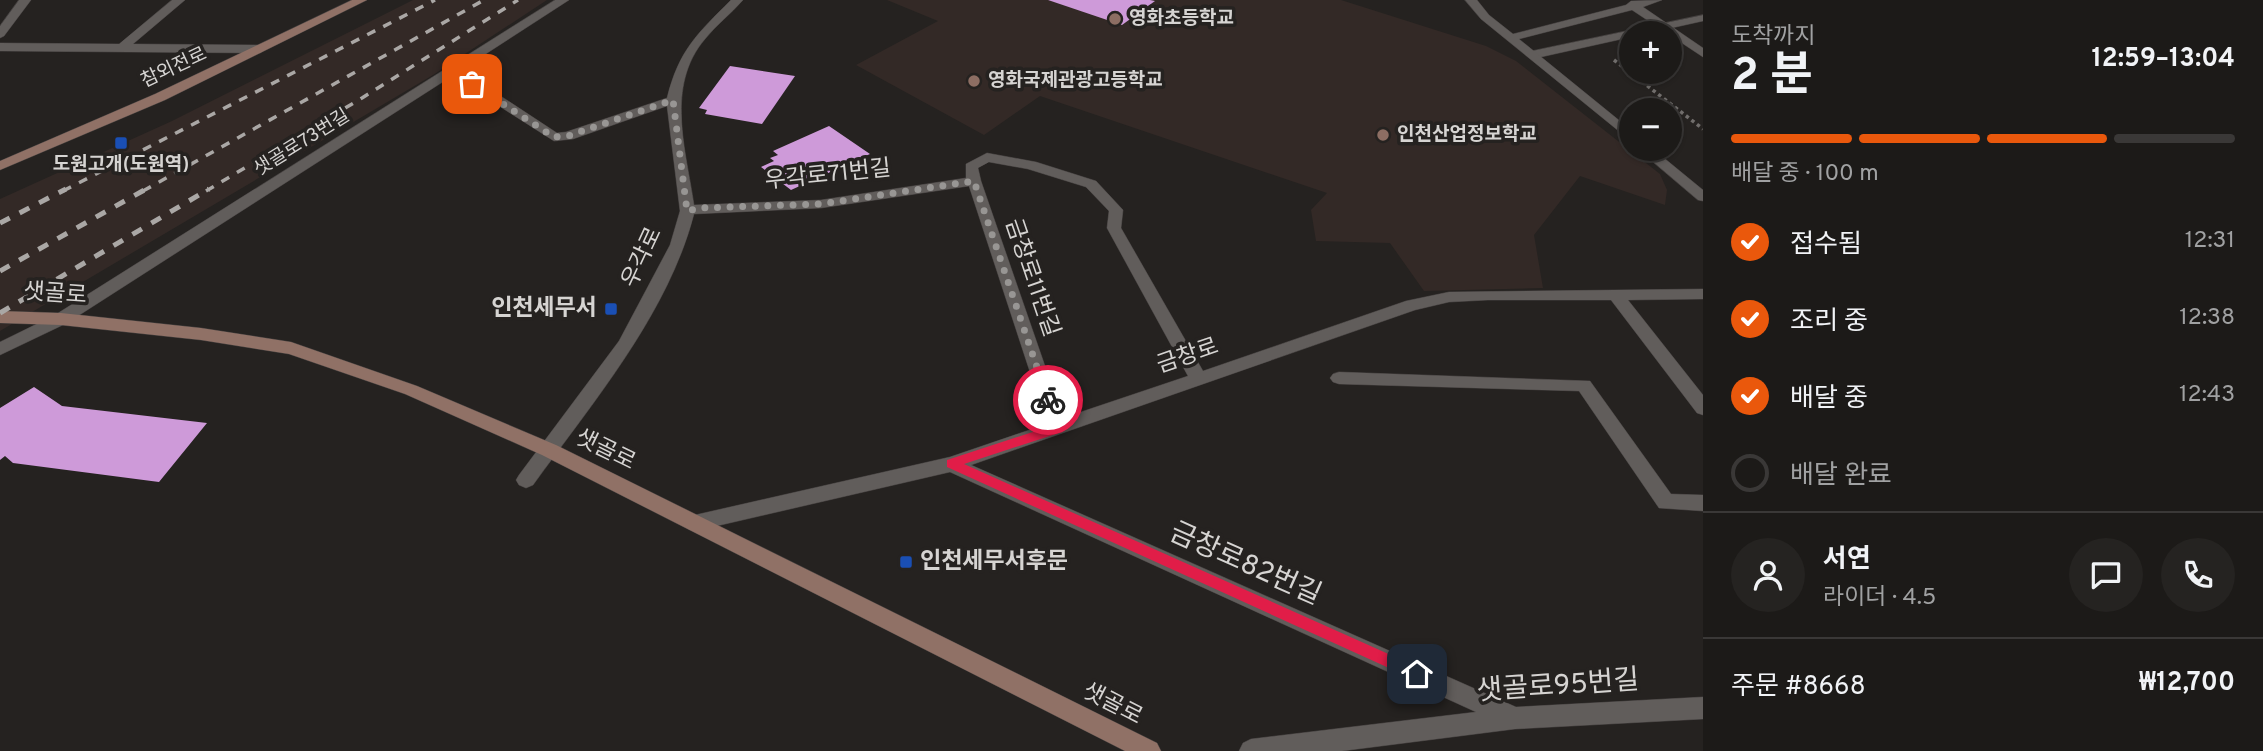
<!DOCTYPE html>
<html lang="ko">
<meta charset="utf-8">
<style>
:root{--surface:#1c1a18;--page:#252321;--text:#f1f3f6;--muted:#a0a1a2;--line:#3a3837;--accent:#ea580c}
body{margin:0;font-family:Overpass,"Noto Sans KR",sans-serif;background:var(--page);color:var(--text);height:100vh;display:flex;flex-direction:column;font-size:26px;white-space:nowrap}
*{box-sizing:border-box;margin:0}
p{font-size:23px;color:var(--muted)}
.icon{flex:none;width:38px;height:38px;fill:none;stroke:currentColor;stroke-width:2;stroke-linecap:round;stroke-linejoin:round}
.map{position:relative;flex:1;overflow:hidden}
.sheet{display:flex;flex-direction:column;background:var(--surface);width:560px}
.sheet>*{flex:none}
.tools{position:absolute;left:1619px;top:21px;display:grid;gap:14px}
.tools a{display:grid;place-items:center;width:63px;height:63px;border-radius:50%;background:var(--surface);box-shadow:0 2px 5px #0004,0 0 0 2px var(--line);font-size:35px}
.pin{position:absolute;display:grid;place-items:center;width:60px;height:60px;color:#fff;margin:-30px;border-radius:14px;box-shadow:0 4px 10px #0006}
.courier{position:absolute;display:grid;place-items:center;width:70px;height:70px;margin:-35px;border:5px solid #e11d48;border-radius:50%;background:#fff;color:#222;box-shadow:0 2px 9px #0007}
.overview em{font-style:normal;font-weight:700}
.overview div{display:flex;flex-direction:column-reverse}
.overview{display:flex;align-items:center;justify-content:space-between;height:119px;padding:0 28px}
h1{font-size:46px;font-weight:700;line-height:52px}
.bar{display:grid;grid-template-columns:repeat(4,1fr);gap:10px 7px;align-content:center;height:84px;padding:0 28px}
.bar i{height:9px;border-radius:5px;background:var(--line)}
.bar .selected{background:var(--accent)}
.bar p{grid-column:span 4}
.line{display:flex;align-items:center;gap:18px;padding:0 28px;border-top:2px solid var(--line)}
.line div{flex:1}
.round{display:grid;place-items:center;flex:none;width:74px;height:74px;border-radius:37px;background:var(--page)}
ol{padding:0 28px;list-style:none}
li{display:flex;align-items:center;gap:21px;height:77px}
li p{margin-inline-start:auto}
li .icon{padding:7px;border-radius:50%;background:var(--accent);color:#fff;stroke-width:4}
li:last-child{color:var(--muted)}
li i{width:38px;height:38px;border:4px solid var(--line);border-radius:50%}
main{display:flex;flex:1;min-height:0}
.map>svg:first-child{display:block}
</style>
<main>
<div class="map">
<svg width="1703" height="751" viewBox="0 0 1703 751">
<rect width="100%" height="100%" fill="#252220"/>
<!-- built -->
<g fill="#332926">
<polygon points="413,0 547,0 433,75 0,331 0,199 172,121"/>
<polygon points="887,0 1341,0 1486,46 1516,61 1660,174 1667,190 1665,205 1580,176 1534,235 1543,288 1424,291 1390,243 1316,241 1311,210 1327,193 1040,96 984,135 856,65 938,21"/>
</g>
<!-- building -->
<g fill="#ce9ad9">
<polygon points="1048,0 1150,0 1155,1 1122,25"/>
<polygon points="730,66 795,76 762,124 705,114 707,110 699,108"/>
<polygon points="829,126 870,154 791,190 761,167 774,161 770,158 778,155 773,151"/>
<polygon points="34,387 62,406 207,423 159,482 13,463 5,456 0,460 0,408"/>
</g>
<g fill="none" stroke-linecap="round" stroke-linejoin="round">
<defs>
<g id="lane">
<polygon points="19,0 31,0 4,36 0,38 0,26"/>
<polygon points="172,0 185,0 133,44 260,45 266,49 260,53 0,51 0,43 119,44"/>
<polygon points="1703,15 1703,21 1649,33 1631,33 1631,37 1532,59 1526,55 1532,51"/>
<polygon points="1339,372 1590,381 1671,494 1703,495 1703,511 1659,508 1579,391 1339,384 1333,382 1330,378 1333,374"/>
</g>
<g id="street">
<path d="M555,0H569L461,70L557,133L566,132L667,98C679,50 697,34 731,0H743C731,14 716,25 705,39C665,86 686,150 694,205L821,200L966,178V164L987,153L1036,162L1096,181L1123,210L1121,228L1203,371L1406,301L1449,292L1703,289V299L1628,300L1703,395V415L1697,413L1611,300H1488L1449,302L1415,310L971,465L1516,707L1703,697V719L1515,729L1342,751H1239L1243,743L1251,739L1476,712L950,472L695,531L688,529L685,523L688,517L695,515L950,457L1047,424L969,186L821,208L694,214C668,314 593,402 533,485L526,488L519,485L516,480L519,475L619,341L670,245L680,211L667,106L573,139L554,141L452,76L67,323L0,355V342L55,315ZM989,162L1028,169L1086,187L1109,211L1107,228L1188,376L1063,418L981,181L978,168Z"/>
<polygon points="1465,0 1477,0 1489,15 1513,34 1626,5 1631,1 1662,0 1643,7 1703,48 1703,57 1632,10 1519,39 1631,130 1631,141 1481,19"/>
<polygon points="1638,149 1653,149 1703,190 1703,201 1698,200"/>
</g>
<g id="secondary">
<polygon points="352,0 367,0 165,100 0,170 0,161 155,94"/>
<polygon points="0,311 61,313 201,328 291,342 417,386 556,445 1157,743 1161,751 1125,751 542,455 405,394 289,354 201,340 61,325 0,323"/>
</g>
</defs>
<!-- lane casing -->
<use href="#lane" stroke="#433f3e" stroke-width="1"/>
<!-- street casing -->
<use href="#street" stroke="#433f3e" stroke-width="1"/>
<!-- secondary casing -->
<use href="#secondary" stroke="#433f3e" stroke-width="1"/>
<!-- path -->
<polyline stroke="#716e6c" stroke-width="3.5" stroke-dasharray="3.5 3.5" stroke-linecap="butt" points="1614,60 1703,129"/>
<!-- lane -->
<use href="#lane" fill="#615d5b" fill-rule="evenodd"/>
<!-- street -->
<use href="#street" fill="#615d5b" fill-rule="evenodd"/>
<!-- secondary -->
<use href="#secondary" fill="#907166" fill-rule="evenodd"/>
<!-- rail-far1 -->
<g stroke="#aaa7a5" stroke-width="3.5" stroke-dasharray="9 9" stroke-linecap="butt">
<polyline points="63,191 435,0"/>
<polyline points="143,191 484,0"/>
<polyline points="206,191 362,98 518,0"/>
</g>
<!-- rail -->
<g stroke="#aaa7a5" stroke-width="5" stroke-dasharray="11 11" stroke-linecap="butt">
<polyline points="0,223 66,189"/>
<polyline points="0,271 146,189"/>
<polyline points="0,313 209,189"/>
</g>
</g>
<!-- route -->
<polygon fill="#e11d48" points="1048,396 1054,400 1064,429 1062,432 964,464 1422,669 1424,674 1422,678 1411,678 947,467 947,460 1051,426 1042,400"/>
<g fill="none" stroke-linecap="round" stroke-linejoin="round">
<!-- done -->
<polyline stroke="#989694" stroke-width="7" stroke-dasharray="0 12.6" points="472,84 554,137 568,136 673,100 687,211 699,208 821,204 974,181 1048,400"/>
</g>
<!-- markers -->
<g fill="#8d6e63" stroke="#252220" stroke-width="2.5">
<circle cx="1115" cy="19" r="7"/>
<circle cx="974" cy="81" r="7"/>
<circle cx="1383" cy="135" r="7"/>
</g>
<g fill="#1a4fb4" stroke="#252220" stroke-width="2.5">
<rect x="114" y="136" width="14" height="14" rx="3.5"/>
<rect x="604" y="302" width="14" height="14" rx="3.5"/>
<rect x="899" y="555" width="14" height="14" rx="3.5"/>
</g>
<g text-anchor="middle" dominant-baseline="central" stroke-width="7" stroke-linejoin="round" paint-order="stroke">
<!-- far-poi labels -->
<g font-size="19" font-weight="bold" fill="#d6d4d2" stroke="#252220" text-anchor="start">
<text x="1129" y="19">영화초등학교</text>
<text x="988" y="81">영화국제관광고등학교</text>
<text x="1397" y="135">인천산업정보학교</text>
<text x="121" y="165" text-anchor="middle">도원고개(도원역)</text>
</g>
<!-- far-street labels -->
<g font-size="19" fill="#d6d4d2" stroke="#252220">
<text transform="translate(174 68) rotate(-25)">참외전로</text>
<text transform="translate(302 143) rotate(-32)">샛골로73번길</text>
</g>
<!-- street labels -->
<g font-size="23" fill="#d6d4d2" stroke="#252220">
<text transform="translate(828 176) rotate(-6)">우각로71번길</text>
<text transform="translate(643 258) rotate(-65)">우각로</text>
<text transform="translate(1031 278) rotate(71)">금창로11번길</text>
<text transform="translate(55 295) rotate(4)">샛골로</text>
<text transform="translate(1188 357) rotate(-19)">금창로</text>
<text transform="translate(605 451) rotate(26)">샛골로</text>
<text transform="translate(1112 705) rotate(27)">샛골로</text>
</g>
<!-- poi labels -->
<g font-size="23" font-weight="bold" fill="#d6d4d2" stroke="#252220" text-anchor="end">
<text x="597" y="309">인천세무서</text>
<text x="920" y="562" text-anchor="start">인천세무서후문</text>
</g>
<!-- near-street labels -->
<g font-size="28" fill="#d6d4d2" stroke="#252220">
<text transform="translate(1245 565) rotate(24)">금창로82번길</text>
<text transform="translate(1558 687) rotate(-4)">샛골로95번길</text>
</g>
</g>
</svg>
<div class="tools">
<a>+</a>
<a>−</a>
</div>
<div class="pin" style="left:472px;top:84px;background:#ea580c"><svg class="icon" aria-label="bag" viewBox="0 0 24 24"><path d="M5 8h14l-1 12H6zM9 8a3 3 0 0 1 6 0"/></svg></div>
<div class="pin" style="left:1417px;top:674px;background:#1f2937"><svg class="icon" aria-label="home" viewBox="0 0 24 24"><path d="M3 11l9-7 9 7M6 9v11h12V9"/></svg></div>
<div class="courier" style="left:1048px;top:400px"><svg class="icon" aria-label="bike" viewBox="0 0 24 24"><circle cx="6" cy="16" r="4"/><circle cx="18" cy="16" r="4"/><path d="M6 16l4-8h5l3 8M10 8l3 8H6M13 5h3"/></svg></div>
</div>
<section class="sheet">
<div class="overview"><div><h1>2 분</h1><p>도착까지</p></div><em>12:59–13:04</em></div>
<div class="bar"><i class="selected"></i><i class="selected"></i><i class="selected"></i><i></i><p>배달 중 · 100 m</p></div>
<ol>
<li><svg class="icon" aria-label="check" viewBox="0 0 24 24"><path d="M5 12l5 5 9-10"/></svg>접수됨<p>12:31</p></li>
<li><svg class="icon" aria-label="check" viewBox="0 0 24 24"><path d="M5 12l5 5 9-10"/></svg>조리 중<p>12:38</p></li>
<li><svg class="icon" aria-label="check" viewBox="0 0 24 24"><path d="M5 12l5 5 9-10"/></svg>배달 중<p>12:43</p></li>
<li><i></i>배달 완료</li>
</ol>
<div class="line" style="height:126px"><a class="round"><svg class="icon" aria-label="person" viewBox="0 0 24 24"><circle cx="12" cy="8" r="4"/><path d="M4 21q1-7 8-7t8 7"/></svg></a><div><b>서연</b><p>라이더 · 4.5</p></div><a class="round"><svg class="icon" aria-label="chat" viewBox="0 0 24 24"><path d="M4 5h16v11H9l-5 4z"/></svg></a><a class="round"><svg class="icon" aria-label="phone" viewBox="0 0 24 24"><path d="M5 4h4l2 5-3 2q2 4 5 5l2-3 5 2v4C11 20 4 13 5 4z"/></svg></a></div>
<div class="line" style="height:91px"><div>주문 #8668</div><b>₩12,700</b></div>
</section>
</main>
